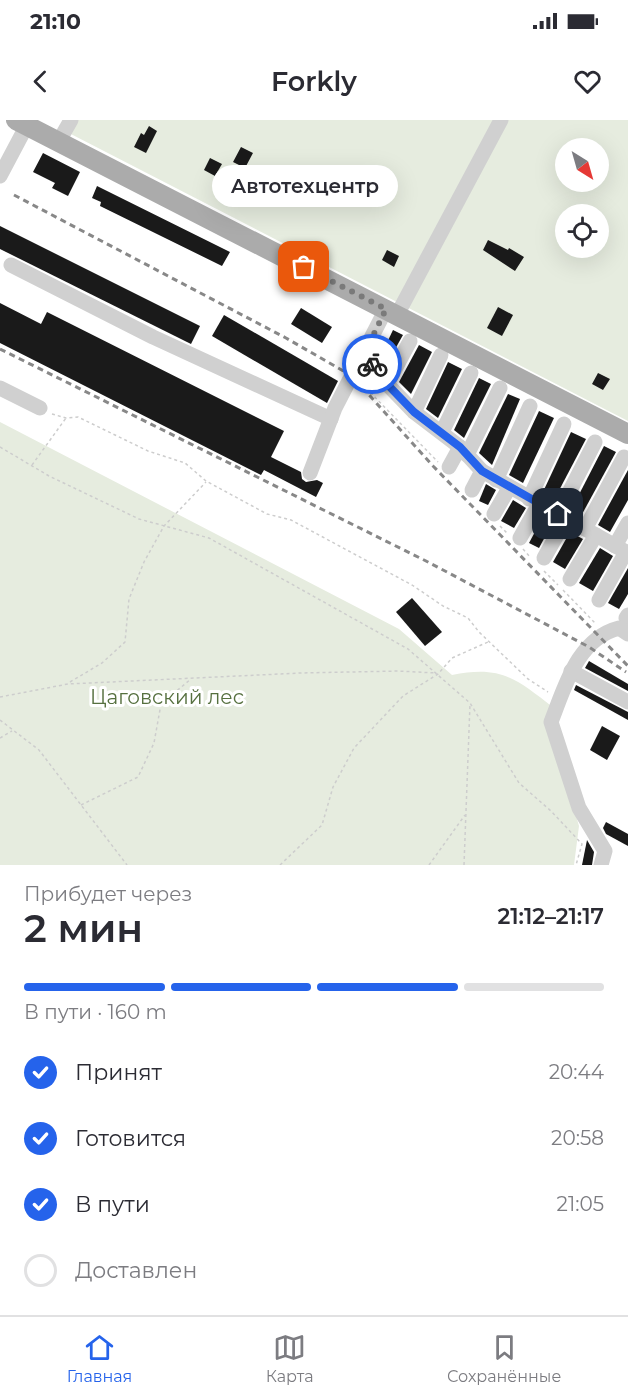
<!DOCTYPE html>
<html lang="ru">
<meta charset="utf-8">
<style>
:root{--surface:#fff;--page:#f7f7f7;--text:#2b2b33;--muted:#7c7c81;--line:#e1e1e2;--accent:#2563eb}
body{margin:0;font-family:Montserrat,sans-serif;background:var(--page);color:var(--text);height:100vh;display:flex;flex-direction:column;font-size:22px;white-space:nowrap}
*{box-sizing:border-box;margin:0}
p{font-size:20px;color:var(--muted)}
.icon{flex:none;width:33px;height:33px;fill:none;stroke:currentColor;stroke-width:2;stroke-linecap:round;stroke-linejoin:round}
.map{position:relative;height:745px;overflow:hidden}
.sheet{display:flex;flex-direction:column;background:var(--surface);flex:1}
.sheet>*{flex:none}
.needle{width:39px;rotate:143deg}
.fabs{position:absolute;left:555px;top:18px;display:grid;gap:12px}
.fabs a{display:grid;place-items:center;width:54px;height:54px;border-radius:50%;background:var(--surface);box-shadow:0 6px 24px #0002;font-size:30px}
.pin{position:absolute;display:grid;place-items:center;width:51px;height:51px;color:#fff;margin:-26px;border-radius:12px;box-shadow:0 3px 9px #0006}
.courier{position:absolute;display:grid;place-items:center;width:60px;height:60px;margin:-30px;border:4px solid #2563eb;border-radius:50%;background:#fff;color:#222;box-shadow:0 2px 8px #0007}
.bubble{position:absolute;height:42px;border-radius:21px;background:var(--surface);box-shadow:0 6px 24px #0002;font-size:20px;font-weight:600;line-height:42px;text-align:center}
.headline em{font-style:normal;font-weight:600}
.headline div{display:flex;flex-direction:column-reverse}
.headline{display:flex;align-items:center;justify-content:space-between;height:102px;padding:0 24px}
h1{font-size:39px;font-weight:600;line-height:45px}
.bar{display:grid;grid-template-columns:repeat(4,1fr);gap:9px 6px;align-content:center;height:72px;padding:0 24px}
.bar i{height:8px;border-radius:4px;background:var(--line)}
.bar .selected{background:var(--accent)}
.bar p{grid-column:span 4}
ol{padding:0 24px;list-style:none}
li{display:flex;align-items:center;gap:18px;height:66px}
li p{margin-inline-start:auto}
li .icon{padding:6px;border-radius:50%;background:var(--accent);color:#fff;stroke-width:4}
li:last-child{color:var(--muted)}
li i{width:33px;height:33px;border:3px solid var(--line);border-radius:50%}
.status{display:flex;justify-content:space-between;align-items:center;height:42px;padding:0 30px;background:var(--surface);direction:ltr}
.status svg{height:16px;fill:currentColor}
header{display:flex;justify-content:space-between;align-items:center;height:78px;padding:0 24px;background:var(--surface);font-size:27px;font-weight:600}
.tab-bar{display:flex;justify-content:space-around;align-items:center;height:84px;border-top:2px solid var(--line);background:var(--surface);font-size:16px;color:var(--muted)}
.tab-bar a{display:grid;justify-items:center;gap:3px}
.tab-bar .selected{color:var(--accent)}
.map>svg:first-child{display:block}
</style>
<div class="status"><b>21:10</b><svg viewBox="0 0 49 12"><path d="M0 12V9h3v3zM5 12V6h3v6zM10 12V3h3v9zM15 12V0h3v12zM26 1h20v11H26zM47 4h2v5h-2z"/></svg></div>
<header><svg class="icon" aria-label="back" viewBox="0 0 24 24"><path d="M15 5l-7 7 7 7"/></svg>Forkly<svg class="icon" aria-label="heart" viewBox="0 0 24 24"><path d="M12 20l-8-8c-3-5 5-10 8-4 3-6 11-1 8 4z"/></svg></header>
<div class="map">
<svg width="628" height="745" viewBox="0 0 628 745">
<rect width="100%" height="100%" fill="#fff"/>
<!-- green -->
<g fill="#e6ecdf" fill-rule="evenodd">
<path d="M73,0H628V301L67,12ZM566,28H598V62H566ZM566,94H598V128H566Z"/>
<path d="M0,302L399,509L452,555C502,545 516,559 554,588L566,661L579,706L574,745H0Z"/>
</g>
<!-- building -->
<g fill="#1a1a1a">
<polygon points="149,6 157,11 146,33 134,27 141,13 144,15"/>
<polygon points="241,27 253,33 245,48 233,42"/>
<polygon points="43,33 80,52 68,76 52,68 55,63 33,52"/>
<polygon points="210,38 222,44 215,56 204,50"/>
<polygon points="97,66 230,132 222,146 100,86 101,82 92,78"/>
<polygon points="0,106 200,206 191,224 0,129"/>
<polygon points="488,120 508,130 509,128 524,137 515,151 483,130"/>
<polygon points="387,130 399,136 394,147 382,140"/>
<polygon points="0,183 41,204 47,192 284,311 271,337 301,352 302,359 306,362 317,360 323,363 316,377 264,350 261,355 0,223"/>
<polygon points="498,187 513,195 502,216 487,208"/>
<polygon points="301,188 332,207 322,223 291,204"/>
<polygon points="224,195 338,261 327,283 212,216"/>
<polygon points="393,210 403,215 385,247 381,235"/>
<polygon points="419,225 432,232 411,274 399,262"/>
<polygon points="448,242 462,249 438,298 426,289"/>
<polygon points="598,253 610,259 603,270 592,264"/>
<polygon points="479,258 491,264 464,318 454,310"/>
<polygon points="508,274 520,279 492,345 479,333"/>
<polygon points="539,291 554,298 523,363 509,355"/>
<polygon points="571,312 586,319 554,380 542,374"/>
<polygon points="604,326 616,332 581,396 571,390"/>
<polygon points="628,350 628,380 610,412 598,405"/>
<polygon points="486,364 496,370 488,385 479,381"/>
<polygon points="513,380 526,388 514,408 501,401"/>
<polygon points="543,397 553,402 539,428 529,423"/>
<polygon points="570,412 583,419 565,449 553,442"/>
<polygon points="600,428 613,436 593,471 579,463"/>
<polygon points="628,448 628,474 619,489 608,483"/>
<polygon points="412,478 442,512 425,526 396,492"/>
<polygon points="589,541 628,564 628,571 585,548"/>
<polygon points="576,565 628,592 628,600 574,570"/>
<polygon points="602,606 620,616 607,640 590,630"/>
<polygon points="606,702 628,714 628,726 606,714 603,708"/>
<polygon points="587,720 594,732 592,745 582,745"/>
</g>
<g fill="none" stroke-linecap="round" stroke-linejoin="round">
<!-- path -->
<g stroke="#cdcdcd" stroke-width="1.5" stroke-dasharray="3 3" stroke-linecap="butt">
<polyline points="362,264 438,342"/>
<polyline points="52,294 66,298 78,297 148,331 185,343 206,361 267,394 291,400 412,465 443,486 468,498 479,512 528,559 548,572"/>
<polyline points="0,327 49,356 139,399 209,418 408,529 470,583 519,663 551,691 582,724 576,745"/>
<polyline points="32,345 66,298"/>
<polyline points="500,406 507,413"/>
<polyline points="523,429 530,437"/>
<polyline points="544,451 558,465"/>
<polyline points="563,470 595,503"/>
<polyline points="70,562 102,543 125,522 129,479 144,442 164,406 206,362"/>
<polyline points="0,577 68,564 301,553 398,551 436,553"/>
<polyline points="0,600 39,630 127,745"/>
<polyline points="0,618 12,611"/>
<polyline points="81,685 138,657 154,623 161,584 191,559"/>
<polyline points="280,745 322,705 333,667 354,628 403,576 438,554 452,538 488,522"/>
<polyline points="429,745 465,695"/>
<polyline points="464,745 470,584"/>
</g>
<!-- minor -->
<g stroke="#d0d0d0" stroke-width="15">
<polyline points="59,21 71,0"/>
<polyline points="0,56 27,5"/>
<polyline points="11,145 153,217 331,299"/>
<polyline points="397,195 501,0"/>
<polyline points="369,224 373,247 387,264 414,292 460,327 482,351 628,433"/>
<polyline points="387,264 410,221"/>
<polyline points="0,268 40,288"/>
<polyline points="414,292 441,235"/>
<polyline points="442,312 471,253"/>
<polyline points="467,335 500,268"/>
<polyline points="449,347 460,327"/>
<polyline points="310,353 335,288 386,189"/>
<polyline points="496,360 530,286"/>
<polyline points="472,370 482,351"/>
<polyline points="529,379 564,304"/>
<polyline points="494,394 509,368"/>
<polyline points="558,394 595,322"/>
<polyline points="585,409 624,337"/>
<polyline points="520,418 539,384"/>
<polyline points="615,426 628,403"/>
<polyline points="544,438 566,399"/>
<polyline points="570,459 596,415"/>
<polyline points="599,480 626,432"/>
<polyline points="626,498 628,495"/>
<polyline points="571,551 628,582"/>
<path d="M601,745L605,731L579,688L551,602C565,567 577,519 619,508L628,514"/>
</g>
<!-- major -->
<polyline stroke="#ababab" stroke-width="20" points="16,0 628,314"/>
<!-- rail -->
<g stroke="#888" stroke-width="3" stroke-dasharray="6 4.5" stroke-linecap="butt">
<polyline points="14,75 286,218 352,256 433,346 628,546"/>
<polyline points="0,229 426,441 589,527 626,552"/>
</g>
</g>
<g fill="none" stroke-linecap="round" stroke-linejoin="round">
<!-- done -->
<polyline stroke="#7a7a7a" stroke-width="6" stroke-dasharray="0 10.8" points="304,147 386,189 369,224 372,244"/>
<!-- route -->
<polyline stroke="#2563eb" stroke-width="8" points="372,244 387,264 414,292 460,327 482,351 558,394"/>
</g>
<g text-anchor="middle" dominant-baseline="central" stroke-width="6" stroke-linejoin="round" paint-order="stroke">
<!-- park labels -->
<g font-size="20" fill="#56703f" stroke="#fff">
<text x="167" y="577">Цаговский лес</text>
</g>
</g>
</svg>
<div class="fabs">
<a><svg class="needle" viewBox="-14 -14 28 28"><path d="M0-13l5 13h-10z" fill="#e53935"/><path d="M0 13l5-13h-10z" fill="#7c7c81"/></svg></a>
<a><svg class="icon" aria-label="locate" viewBox="0 0 24 24"><circle cx="12" cy="12" r="6"/><path d="M12 2v4M12 18v4M2 12h4M18 12h4"/></svg></a>
</div>
<div class="pin" style="left:304px;top:147px;background:#ea580c"><svg class="icon" aria-label="bag" viewBox="0 0 24 24"><path d="M5 8h14l-1 12H6zM9 8a3 3 0 0 1 6 0"/></svg></div>
<div class="pin" style="left:558px;top:394px;background:#1f2937"><svg class="icon" aria-label="home" viewBox="0 0 24 24"><path d="M3 11l9-7 9 7M6 9v11h12V9"/></svg></div>
<div class="courier" style="left:372px;top:244px"><svg class="icon" aria-label="bike" viewBox="0 0 24 24"><circle cx="6" cy="16" r="4"/><circle cx="18" cy="16" r="4"/><path d="M6 16l4-8h5l3 8M10 8l3 8H6M13 5h3"/></svg></div>
<div class="bubble" style="left:212px;top:45px;width:186px">Автотехцентр</div>
</div>
<section class="sheet">
<div class="headline"><div><h1>2 мин</h1><p>Прибудет через</p></div><em>21:12–21:17</em></div>
<div class="bar"><i class="selected"></i><i class="selected"></i><i class="selected"></i><i></i><p>В пути · 160 m</p></div>
<ol>
<li><svg class="icon" aria-label="check" viewBox="0 0 24 24"><path d="M5 12l5 5 9-10"/></svg>Принят<p>20:44</p></li>
<li><svg class="icon" aria-label="check" viewBox="0 0 24 24"><path d="M5 12l5 5 9-10"/></svg>Готовится<p>20:58</p></li>
<li><svg class="icon" aria-label="check" viewBox="0 0 24 24"><path d="M5 12l5 5 9-10"/></svg>В пути<p>21:05</p></li>
<li><i></i>Доставлен</li>
</ol>
</section>
<nav class="tab-bar">
<a class="selected"><svg class="icon" aria-label="home" viewBox="0 0 24 24"><path d="M3 11l9-7 9 7M6 9v11h12V9"/></svg>Главная</a>
<a><svg class="icon" aria-label="map" viewBox="0 0 24 24"><path d="M3 6l6-2 6 2 6-2v14l-6 2-6-2-6 2zM9 4v14M15 6v14"/></svg>Карта</a>
<a><svg class="icon" aria-label="saved" viewBox="0 0 24 24"><path d="M7 4h10v16l-5-4-5 4z"/></svg>Сохранённые</a>
</nav>
